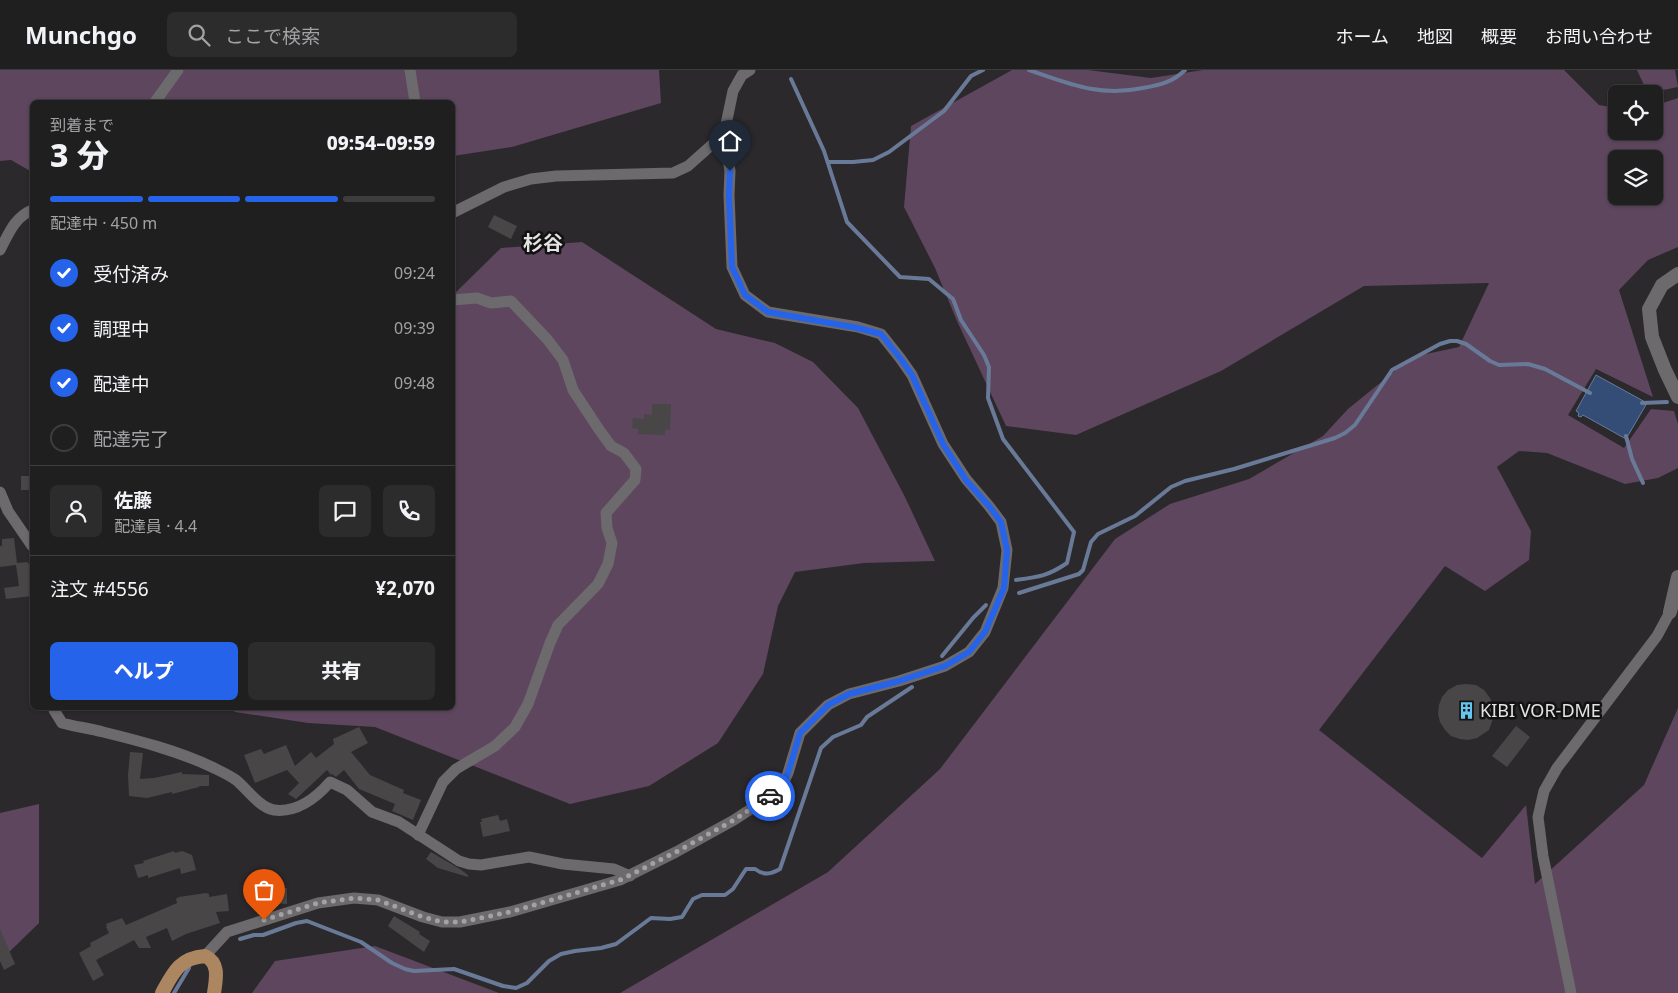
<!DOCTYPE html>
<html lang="ja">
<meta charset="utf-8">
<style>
:root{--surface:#201f20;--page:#2d2c2d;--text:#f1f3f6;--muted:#a2a2a5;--line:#3d3d3e;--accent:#2563eb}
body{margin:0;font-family:"Noto Sans","Noto Sans JP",sans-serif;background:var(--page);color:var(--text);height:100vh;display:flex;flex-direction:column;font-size:19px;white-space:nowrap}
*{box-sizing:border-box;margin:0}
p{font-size:16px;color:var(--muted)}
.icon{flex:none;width:28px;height:28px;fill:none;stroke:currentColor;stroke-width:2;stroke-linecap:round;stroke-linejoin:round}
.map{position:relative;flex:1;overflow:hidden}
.details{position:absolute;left:30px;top:30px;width:425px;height:610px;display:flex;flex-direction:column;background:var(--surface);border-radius:8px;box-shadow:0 1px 4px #0004,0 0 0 1px var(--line)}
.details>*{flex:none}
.controls{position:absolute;left:1608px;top:15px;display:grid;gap:10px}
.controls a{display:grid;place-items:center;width:55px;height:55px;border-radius:8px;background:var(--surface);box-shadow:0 1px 4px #0004,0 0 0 1px var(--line);font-size:25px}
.pin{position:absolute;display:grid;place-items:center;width:42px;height:42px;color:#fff;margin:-51px -21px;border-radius:50% 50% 50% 0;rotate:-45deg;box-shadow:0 0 5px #0007}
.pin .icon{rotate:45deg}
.courier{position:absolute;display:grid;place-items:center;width:50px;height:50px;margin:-25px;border:4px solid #2563eb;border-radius:50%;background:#fff;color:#222;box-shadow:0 1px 6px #0007}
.headline em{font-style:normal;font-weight:800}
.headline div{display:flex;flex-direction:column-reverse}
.headline{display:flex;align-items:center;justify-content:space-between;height:85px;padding:0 20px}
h1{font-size:32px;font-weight:800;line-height:38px}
.bar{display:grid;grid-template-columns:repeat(4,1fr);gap:8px 5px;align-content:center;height:60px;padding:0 20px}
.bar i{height:6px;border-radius:4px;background:var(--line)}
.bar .on{background:var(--accent)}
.bar p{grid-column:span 4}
.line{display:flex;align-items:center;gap:12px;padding:0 20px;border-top:1px solid var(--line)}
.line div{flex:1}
.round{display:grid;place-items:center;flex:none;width:52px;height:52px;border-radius:8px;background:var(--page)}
ol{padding:0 20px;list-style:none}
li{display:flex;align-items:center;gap:15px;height:55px}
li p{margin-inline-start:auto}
li .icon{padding:5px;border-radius:50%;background:var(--accent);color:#fff;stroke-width:4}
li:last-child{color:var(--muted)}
li i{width:28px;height:28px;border:2px solid var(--line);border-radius:50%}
.primary-button{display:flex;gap:10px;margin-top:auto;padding:10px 20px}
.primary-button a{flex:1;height:58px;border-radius:8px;background:var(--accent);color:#fff;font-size:20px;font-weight:800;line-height:58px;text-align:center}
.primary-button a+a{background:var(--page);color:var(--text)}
header{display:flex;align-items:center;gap:30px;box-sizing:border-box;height:70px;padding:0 25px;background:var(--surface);border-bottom:1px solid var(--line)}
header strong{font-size:24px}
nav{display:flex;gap:28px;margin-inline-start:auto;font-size:18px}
.search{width:350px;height:45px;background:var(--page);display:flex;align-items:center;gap:12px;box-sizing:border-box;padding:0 18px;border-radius:8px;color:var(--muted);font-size:19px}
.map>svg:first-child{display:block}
</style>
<header>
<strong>Munchgo</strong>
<div class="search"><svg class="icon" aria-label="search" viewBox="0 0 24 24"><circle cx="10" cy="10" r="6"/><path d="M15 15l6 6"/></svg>ここで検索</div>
<nav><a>ホーム</a><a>地図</a><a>概要</a><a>お問い合わせ</a></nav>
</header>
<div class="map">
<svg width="1678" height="923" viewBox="0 0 1678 923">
<rect width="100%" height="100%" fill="#2b292b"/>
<!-- green -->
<g fill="#5d465e" fill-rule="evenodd">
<polygon points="0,0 659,0 661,33 512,77 453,86 452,32 32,32 32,102 11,90 0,91"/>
<path d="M1012,0H1088L1151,8L1203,0H1564L1599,35L1616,38V61H1654V36L1678,28V177L1648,190L1619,220L1653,327L1596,299L1568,345L1624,378L1651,339L1674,341L1678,354V398L1658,408L1625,414L1547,383L1519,381L1497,397L1531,461L1529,490L1485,521L1445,496L1319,660L1482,788L1526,735L1535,814L1644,715L1678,638V923H620L828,802L940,699L1115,469L1170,434L1249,409L1323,366L1348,339L1412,287L1459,277L1489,213L1364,216L1221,301L1076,365L1006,356L957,251L935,198L904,137L911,56ZM1616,89H1654V126H1616Z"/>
<polygon points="1637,0 1675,0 1678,17 1663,20 1644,15"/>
<polygon points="582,172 716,259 775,273 813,292 858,338 904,425 935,491 864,493 795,502 778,536 763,604 718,673 649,716 570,734 375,657 308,653 235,642 229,638 452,638 453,225 501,178"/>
<polygon points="39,734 39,853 0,891 0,743"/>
<polygon points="375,876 499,923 252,923 275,891"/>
</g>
<!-- water -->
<polygon fill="#344d77" stroke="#697a98" points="1596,305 1647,333 1626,369 1583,345 1581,347 1578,346 1579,343 1576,341"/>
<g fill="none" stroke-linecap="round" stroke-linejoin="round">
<!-- stream -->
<g stroke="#697a98" stroke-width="4">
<path d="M1029,0C1070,14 1099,27 1143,18C1160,15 1173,12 1185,0"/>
<path d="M791,9L824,81L847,152L900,207L929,209L953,229L961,250L984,285L989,297L988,328L1003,369L1074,462L1067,493C1048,506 1039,507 1016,510"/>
<polyline points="828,92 853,92 873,90 889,82 944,41 971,6 983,0"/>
<polyline points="1642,333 1667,332"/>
<polyline points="1626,366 1632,389 1643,413"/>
<polyline points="1019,523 1079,504 1083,500 1091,472 1098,464 1135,446 1171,417 1185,411 1234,399 1335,368 1345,363 1355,355 1392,300 1440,274 1450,271 1457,271 1466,274 1490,291 1499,295 1528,294 1545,299 1590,323"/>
<polyline points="942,586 973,548 986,535"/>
<path d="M240,869L254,865H263L296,853L307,851L361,872L392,893L405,899L414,901L454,899L503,916L516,918L527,913L549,891L561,884L575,881L601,878L616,874L651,848L670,849L682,847L693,829L702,825H725L733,819L746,799H755C764,806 771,804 780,799L821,678L833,667L861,655L867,647L912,617"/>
<polyline points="174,923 189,898"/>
</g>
</g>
<!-- building -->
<g fill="#494648">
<polygon points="494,145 517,156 511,169 488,157"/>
<polygon points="652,334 671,334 670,360 665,360 665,365 638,364 638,359 632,358 633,348 644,349 644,344 652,345"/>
<rect x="21" y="406" width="11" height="14"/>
<polygon points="14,468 17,493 27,492 29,494 32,526 6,529 4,518 19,516 16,495 0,497 0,476 2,476 2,469"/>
<polygon points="1466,614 1476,615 1484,620 1490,628 1494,637 1494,646 1489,660 1477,668 1468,670 1460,669 1451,666 1445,660 1440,652 1438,644 1439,635 1442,627 1448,620 1457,615"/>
<polygon points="1516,656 1530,667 1507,697 1492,686"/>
<polygon points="359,657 368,673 351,682 370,705 404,720 403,723 421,730 413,750 392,741 395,734 359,719 344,700 336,707 332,704 331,705 327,700 296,729 288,724 299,713 287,700 255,713 244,685 261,679 264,684 286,675 295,696 311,682 316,688 334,674 333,669"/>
<polygon points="130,682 143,683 140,709 154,708 182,702 182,704 209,705 209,716 199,716 199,717 172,724 172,722 147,728 129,726 128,705"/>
<polygon points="498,745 500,751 507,749 510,761 483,767 480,752 482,752 481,749"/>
<polygon points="174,781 175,783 182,781 192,785 196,800 181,804 180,798 148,808 148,805 138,808 134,795 144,793 143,791"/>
<polygon points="431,782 460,799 468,805 468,807 438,798 426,789"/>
<polygon points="268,818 287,818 287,834 268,833"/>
<polygon points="206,823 209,824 209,827 227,824 229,841 216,842 220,853 186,864 172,871 167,858 146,867 151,878 139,878 134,870 96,890 104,905 93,911 79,883 91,876 90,873 109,863 106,857 107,856 106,854 122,848 126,855 177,833 176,829 179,827"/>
<polygon points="394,846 420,862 419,864 430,871 424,882 388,856"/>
<polygon points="0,859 15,894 4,900 0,891"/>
</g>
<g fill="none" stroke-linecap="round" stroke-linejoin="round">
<!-- minor -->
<g stroke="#6c6a6c" stroke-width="11">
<polyline points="410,0 415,32"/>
<polyline points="155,32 178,0"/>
<polyline points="452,143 504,117 531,109 556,106 673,103 688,96 724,64"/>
<path d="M0,180C9,163 14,148 32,140"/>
<polyline points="0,422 8,441 32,476"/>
<path d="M54,638V640L62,653C76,657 89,658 103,662C140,671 178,681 212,697C220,701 229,705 236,710C247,719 260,738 274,740C297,743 316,728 330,712L347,720L372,742L399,752L459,791L469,794L481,795L529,787L563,794L614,799L630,806"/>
<polyline points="418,765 443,712 456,699 495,676 515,657 528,634 550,573 558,555 598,514 608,494 612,473 607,458 606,443 635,410 636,399 624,383 611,376 598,358 573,320 563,290 547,269 511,231 491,233 477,228 452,230"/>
<polyline points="205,886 227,862 318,833 354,828 378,830 423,847 442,852 460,852 510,842 620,810 676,782 734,750 780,720 788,703 800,663 828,635 849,624 899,611 945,596 969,582 985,562 1003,518 1007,480 1001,452 989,436 966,409 943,374 912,305 900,288 881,264 858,257 768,242 745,225 732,197 729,125 730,101 724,64 733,21 742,5 750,0"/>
<polyline points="1571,923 1543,786 1538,747 1544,721 1557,698 1657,566 1670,542"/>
</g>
<!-- tertiary -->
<g stroke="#6c6a6c" stroke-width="14">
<polyline points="1678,204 1662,215 1649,239 1652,267 1665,300 1678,327"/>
<polyline points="1670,542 1678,507"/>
</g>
<!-- primary -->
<path stroke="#ab8661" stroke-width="14" d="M162,923C173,903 179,888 205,886C220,893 216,909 214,923"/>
</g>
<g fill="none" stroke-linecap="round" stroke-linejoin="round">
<!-- done -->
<polyline stroke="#a3a2a3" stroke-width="5" stroke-dasharray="0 9" points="264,850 318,833 354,828 378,830 423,847 442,852 460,852 510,842 620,810 676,782 734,750 770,726"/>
<!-- route -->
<polyline stroke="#2563eb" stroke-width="6" points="730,101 729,125 732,197 745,225 768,242 858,258 881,264 900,288 912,305 943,374 966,410 989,436 1001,452 1007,480 1004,518 985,562 969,582 945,596 899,611 849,624 828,635 800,663 788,703 780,720 770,726"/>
</g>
<!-- icons -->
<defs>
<symbol id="building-bare" viewBox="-9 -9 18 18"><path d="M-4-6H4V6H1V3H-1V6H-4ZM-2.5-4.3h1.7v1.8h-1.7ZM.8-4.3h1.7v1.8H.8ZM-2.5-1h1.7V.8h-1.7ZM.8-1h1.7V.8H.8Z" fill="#65c5ee" stroke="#131213" stroke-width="2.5" paint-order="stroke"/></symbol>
</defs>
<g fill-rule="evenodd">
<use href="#building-bare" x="1454" y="628" width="25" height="25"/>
</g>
<g text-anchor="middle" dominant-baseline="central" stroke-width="5" stroke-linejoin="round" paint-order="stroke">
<!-- poi labels -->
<g font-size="18" fill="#e4e3e4" stroke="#131213" text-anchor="start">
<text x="1480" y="640">KIBI VOR-DME</text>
</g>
<!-- quarter labels -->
<g font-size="20" font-weight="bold" fill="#e4e3e4" stroke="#131213">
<text x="543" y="172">杉谷</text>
</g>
</g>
</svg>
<div class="controls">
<a><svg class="icon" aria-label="locate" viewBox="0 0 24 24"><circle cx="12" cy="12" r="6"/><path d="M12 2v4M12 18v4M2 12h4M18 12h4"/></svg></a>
<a><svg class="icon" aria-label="layers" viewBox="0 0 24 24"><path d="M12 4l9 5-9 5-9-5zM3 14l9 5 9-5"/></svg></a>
</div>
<div class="pin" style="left:264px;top:850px;background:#ea580c"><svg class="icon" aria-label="bag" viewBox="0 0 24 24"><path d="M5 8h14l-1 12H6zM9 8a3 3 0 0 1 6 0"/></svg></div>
<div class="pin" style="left:730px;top:101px;background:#1f2937"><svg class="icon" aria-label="home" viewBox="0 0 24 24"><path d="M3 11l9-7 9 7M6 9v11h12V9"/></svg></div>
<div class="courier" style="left:770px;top:726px"><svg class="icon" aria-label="car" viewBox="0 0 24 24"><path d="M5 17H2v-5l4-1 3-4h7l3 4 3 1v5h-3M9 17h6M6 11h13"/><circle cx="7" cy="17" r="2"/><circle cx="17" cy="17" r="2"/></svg></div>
<section class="details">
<div class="headline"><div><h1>3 分</h1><p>到着まで</p></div><em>09:54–09:59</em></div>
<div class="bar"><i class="on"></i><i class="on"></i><i class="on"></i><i></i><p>配達中 · 450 m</p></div>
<ol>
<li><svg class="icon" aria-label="check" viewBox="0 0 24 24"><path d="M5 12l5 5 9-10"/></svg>受付済み<p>09:24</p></li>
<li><svg class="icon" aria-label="check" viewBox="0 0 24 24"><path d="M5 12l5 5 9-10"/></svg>調理中<p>09:39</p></li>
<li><svg class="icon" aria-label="check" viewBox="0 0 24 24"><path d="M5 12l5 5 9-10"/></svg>配達中<p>09:48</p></li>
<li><i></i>配達完了</li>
</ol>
<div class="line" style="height:90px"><a class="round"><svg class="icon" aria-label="person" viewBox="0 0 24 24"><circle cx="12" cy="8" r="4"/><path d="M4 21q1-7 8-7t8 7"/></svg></a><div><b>佐藤</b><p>配達員 · 4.4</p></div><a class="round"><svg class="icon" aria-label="chat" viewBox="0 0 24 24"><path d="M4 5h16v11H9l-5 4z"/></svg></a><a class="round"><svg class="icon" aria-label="phone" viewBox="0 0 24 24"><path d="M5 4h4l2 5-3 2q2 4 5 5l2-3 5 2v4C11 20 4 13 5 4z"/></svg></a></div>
<div class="line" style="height:65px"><div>注文 #4556</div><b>¥2,070</b></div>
<div class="primary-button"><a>ヘルプ</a><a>共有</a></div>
</section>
</div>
